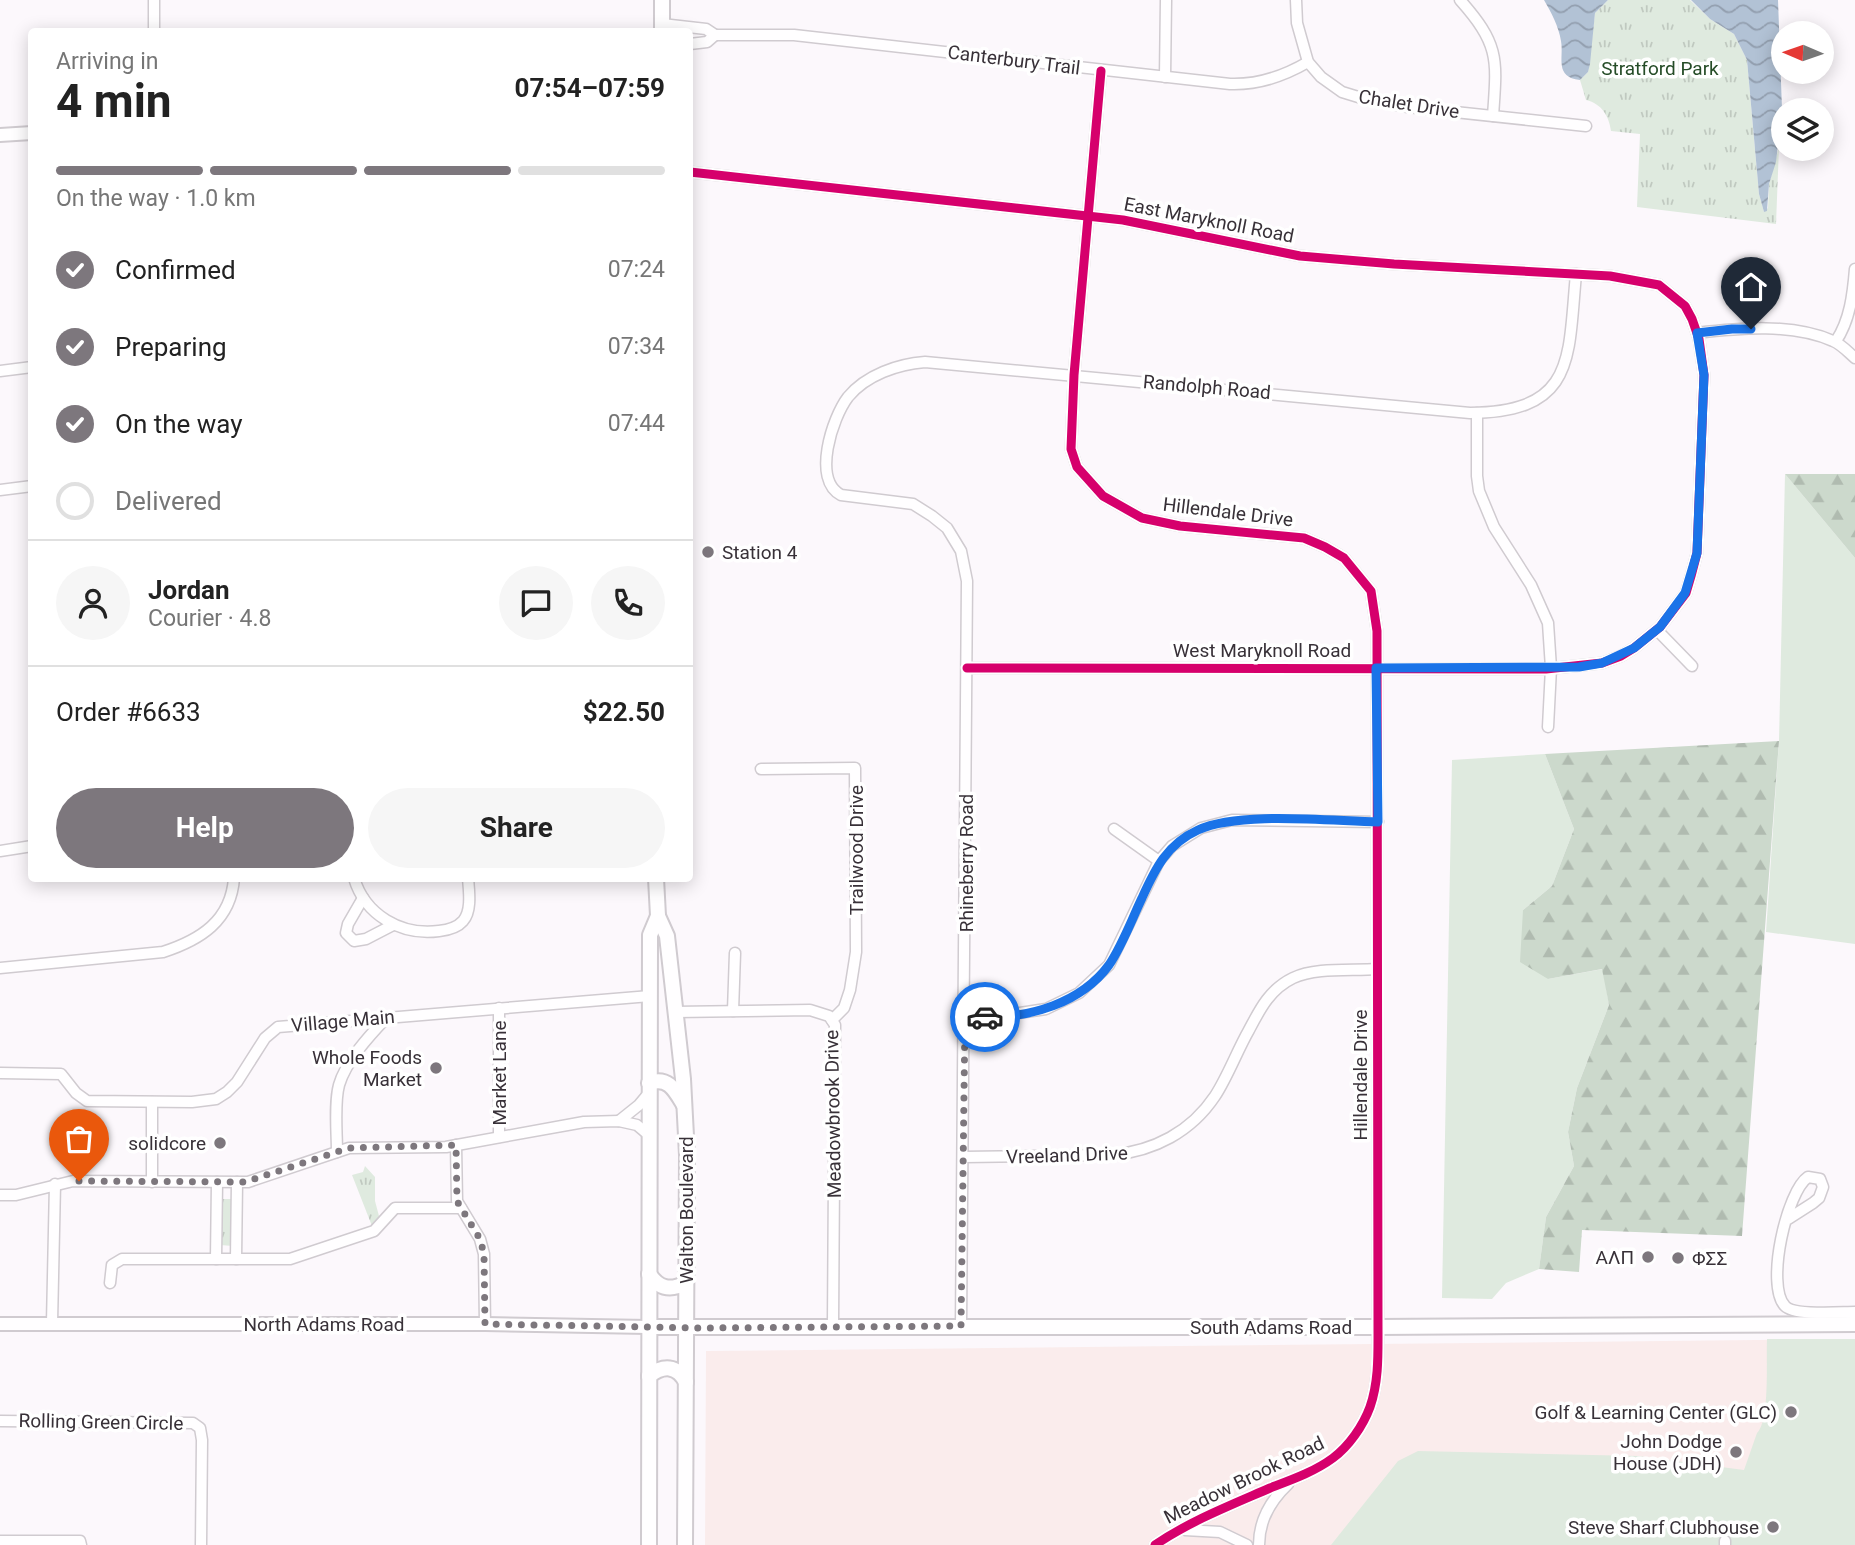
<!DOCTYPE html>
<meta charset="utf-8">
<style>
:root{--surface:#fff;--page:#f6f6f6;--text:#222;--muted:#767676;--line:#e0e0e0;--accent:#7d777d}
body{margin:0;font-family:Roboto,sans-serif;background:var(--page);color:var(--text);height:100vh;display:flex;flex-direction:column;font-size:26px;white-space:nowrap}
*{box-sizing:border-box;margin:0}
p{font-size:23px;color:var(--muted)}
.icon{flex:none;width:38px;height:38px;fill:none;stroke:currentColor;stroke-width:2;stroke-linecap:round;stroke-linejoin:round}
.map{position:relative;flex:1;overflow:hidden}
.drawer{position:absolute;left:28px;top:28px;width:665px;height:854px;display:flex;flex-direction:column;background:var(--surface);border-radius:7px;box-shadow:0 4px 18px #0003}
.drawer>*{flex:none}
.needle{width:46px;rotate:272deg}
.tools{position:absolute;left:1771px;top:21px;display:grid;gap:14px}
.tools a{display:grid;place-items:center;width:63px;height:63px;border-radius:50%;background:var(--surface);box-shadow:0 4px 18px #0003;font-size:35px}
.pin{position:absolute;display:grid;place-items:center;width:60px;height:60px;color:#fff;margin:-72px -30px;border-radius:50% 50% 50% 0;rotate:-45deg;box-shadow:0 0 7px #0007}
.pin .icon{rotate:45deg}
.courier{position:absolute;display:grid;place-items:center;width:70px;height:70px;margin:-35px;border:5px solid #1a73e8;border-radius:50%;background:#fff;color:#222;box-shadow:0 2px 9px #0007}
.summary em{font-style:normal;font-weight:700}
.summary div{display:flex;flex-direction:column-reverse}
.summary{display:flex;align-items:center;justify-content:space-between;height:119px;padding:0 28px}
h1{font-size:46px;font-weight:700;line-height:52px}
.bar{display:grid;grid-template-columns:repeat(4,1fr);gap:10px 7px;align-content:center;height:84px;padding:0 28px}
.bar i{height:9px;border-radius:5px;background:var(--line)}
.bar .selected{background:var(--accent)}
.bar p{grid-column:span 4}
.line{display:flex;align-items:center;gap:18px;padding:0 28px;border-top:2px solid var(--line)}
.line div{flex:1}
.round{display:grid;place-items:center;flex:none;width:74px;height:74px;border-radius:37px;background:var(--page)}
ol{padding:0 28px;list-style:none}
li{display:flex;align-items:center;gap:21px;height:77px}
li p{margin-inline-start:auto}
li .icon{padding:7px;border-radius:50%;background:var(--accent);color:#fff;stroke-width:4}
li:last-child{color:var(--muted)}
li i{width:38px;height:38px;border:4px solid var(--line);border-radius:50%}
.button{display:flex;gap:14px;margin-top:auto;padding:14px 28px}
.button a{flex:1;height:80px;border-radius:42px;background:var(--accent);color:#fff;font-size:28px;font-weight:700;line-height:80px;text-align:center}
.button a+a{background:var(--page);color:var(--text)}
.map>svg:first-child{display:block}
</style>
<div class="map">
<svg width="1855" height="1545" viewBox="0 0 1855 1545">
<defs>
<pattern id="forest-firs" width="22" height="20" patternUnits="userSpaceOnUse" patternTransform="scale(1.75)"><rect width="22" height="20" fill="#ccd9cc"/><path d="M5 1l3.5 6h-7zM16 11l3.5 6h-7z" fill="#b0bbb0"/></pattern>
<pattern id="park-tufts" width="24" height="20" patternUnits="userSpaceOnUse" patternTransform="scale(1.75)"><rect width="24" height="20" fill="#dfeadf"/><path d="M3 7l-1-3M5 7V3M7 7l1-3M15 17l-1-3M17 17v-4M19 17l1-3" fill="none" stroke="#c0c9c0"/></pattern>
<pattern id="water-waves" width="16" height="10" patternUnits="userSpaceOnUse" patternTransform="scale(1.75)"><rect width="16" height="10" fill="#b2c2d5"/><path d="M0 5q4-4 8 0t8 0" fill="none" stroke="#929eae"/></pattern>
</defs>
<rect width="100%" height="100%" fill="#fcf8fc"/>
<!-- education -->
<polygon fill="#faecec" points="1855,1339 1855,1545 705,1545 706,1351"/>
<!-- grass -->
<g fill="#dfeadf">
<polygon points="1785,474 1855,558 1855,944 1766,932 1779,741"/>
<polygon points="1545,754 1574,829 1552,886 1523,910 1548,979 1603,969 1609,1005 1577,1088 1568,1132 1574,1166 1546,1217 1539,1269 1506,1283 1492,1299 1442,1298 1452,760"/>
<path d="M1767,1339H1855V1545H1331L1398,1461L1418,1451L1638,1456L1744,1470L1757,1433C1770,1421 1766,1359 1767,1339Z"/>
</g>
<!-- forest -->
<g fill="url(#forest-firs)">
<polygon points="1785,474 1855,474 1855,558"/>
<polygon points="1779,741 1742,1236 1582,1230 1579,1272 1539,1269 1546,1217 1574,1166 1568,1132 1577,1088 1609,1005 1602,969 1548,979 1520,962 1523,910 1552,886 1574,829 1545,754"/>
</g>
<!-- park -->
<g fill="url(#park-tufts)">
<path d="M1608,0H1690L1710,19L1734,34L1747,60L1759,194L1764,212L1768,208L1769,184L1779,147L1776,224L1637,207L1640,134L1611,131C1609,116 1602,104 1586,100L1580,80L1588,72L1595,13Z"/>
<polygon points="365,1166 375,1177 375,1201 379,1216 377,1222 372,1226 352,1175 363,1172"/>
<polygon points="220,1199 234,1199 233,1246 220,1245"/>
</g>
<!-- water -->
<g fill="url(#water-waves)">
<path d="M1544,0H1608L1595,13L1590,64L1588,72L1580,80C1554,77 1564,58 1561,41C1559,27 1551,12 1544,0Z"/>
<polygon points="1691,0 1778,0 1782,109 1776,162 1769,184 1767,211 1764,212 1759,194 1747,60 1734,34 1710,19"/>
</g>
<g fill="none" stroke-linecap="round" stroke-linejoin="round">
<defs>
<g id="minor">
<polyline points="1296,0 1297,23 1308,62 1321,77 1342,92 1368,100 1408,107 1586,126"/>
<path d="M1460,0C1500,45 1497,59 1493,116"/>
<polyline points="662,24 706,29 715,35 707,42 690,44"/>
<polyline points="154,32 154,0"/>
<path d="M715,35H794L1230,84C1258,85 1284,76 1308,62"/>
<path d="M1101,71L1074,375L1071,449L1077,467L1103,496L1142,518L1180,526L1304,538L1325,547L1344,558L1371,591L1377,631L1378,1327C1378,1354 1379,1381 1370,1407C1363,1426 1349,1446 1333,1458C1314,1472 1291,1480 1270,1488C1231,1505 1190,1521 1155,1545"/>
<polyline points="1165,77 1166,0"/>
<polyline points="690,172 1123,220 1300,256 1394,264 1610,276 1659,285 1685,306 1692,319 1699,339 1704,375 1697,553 1691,576 1686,593 1660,627 1634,648 1621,656 1602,663 1546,669 967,668"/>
<path d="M1697,333C1740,328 1792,323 1833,341C1841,344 1848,352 1855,358"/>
<path d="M1836,341C1850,320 1853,294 1855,269"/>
<polyline points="0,371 32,367"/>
<polyline points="1477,413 1477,476 1479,491 1494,527 1531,585 1548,623 1551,668 1548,727"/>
<polyline points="0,490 32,486"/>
<polyline points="1657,630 1692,666"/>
<polyline points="761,769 855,768 856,952 850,990 844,1008 832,1020"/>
<polyline points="1114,829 1159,861"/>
<polyline points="0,851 32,846"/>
<path d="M354,878C365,915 401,936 439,931C448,930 457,928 463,921C472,911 469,891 468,878"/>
<polyline points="363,898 348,924 346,933 354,941 366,939 393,925"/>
<path d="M0,968L163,952C200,940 231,921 234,878"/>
<polyline points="499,1008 499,1137"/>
<polyline points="733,1011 735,953"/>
<polyline points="675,1012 810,1010 829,1016 835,1025 833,1325"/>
<polyline points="965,1017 993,1017 1046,1009 1079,993 1109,965 1159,861 1172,846 1201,828 1232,820 1378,822"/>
<polyline points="0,1073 61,1074 76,1093 87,1101 192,1102 216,1099 227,1092 237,1082 265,1038 278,1027 650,996"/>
<polyline points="619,1121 639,1105 649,1093"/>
<polyline points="456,1145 457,1201 480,1239 484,1254 485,1324"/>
<path d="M337,1152C337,1133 334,1103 339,1085C346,1061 369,1036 387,1017"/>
<path d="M964,1157L1112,1155C1154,1151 1191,1132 1215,1096C1228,1076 1237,1051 1249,1030C1260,1009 1270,989 1293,978C1316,967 1351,971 1377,969"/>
<polyline points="152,1182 152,1102"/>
<polyline points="0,1195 16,1195 73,1181 248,1182 349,1148 446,1147 584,1122 619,1121 637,1125 650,1136"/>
<path d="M1788,1219L1813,1203L1819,1198L1823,1187L1820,1179L1808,1177C1787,1191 1765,1285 1785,1306C1794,1316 1840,1312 1855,1312"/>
<polyline points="216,1259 217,1182"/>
<polyline points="236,1259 237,1182"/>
<polyline points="110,1283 112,1265 122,1259 290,1259 374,1231 395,1208 461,1208"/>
<polyline points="52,1323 55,1184"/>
<path d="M961,1326L967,581L961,551L947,528L932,516L913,504L841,495C812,480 832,418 848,397C866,375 898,364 925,362L1470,413C1576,412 1568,358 1576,274"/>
<polyline points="0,1421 193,1423 200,1428 202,1440 201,1545"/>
<polyline points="1185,1530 1220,1532 1247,1545"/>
<polyline points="0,1541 80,1541 81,1545"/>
<path d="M1259,1545C1259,1520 1271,1500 1288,1484"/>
<polyline points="1725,1545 1725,1541"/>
</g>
<g id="tertiary">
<polyline points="0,135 32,133"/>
<polyline points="0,1324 485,1324 648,1327"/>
</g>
<g id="secondary">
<polyline points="662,32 662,0"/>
<polyline points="656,878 658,916 667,936 683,1079 687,1155 685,1545"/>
<path d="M649,1083C668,1076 675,1090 684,1105"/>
<path d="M649,1274C659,1289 670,1291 686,1283"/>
<polyline points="648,1327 1378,1327 1855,1324"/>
<path d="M649,1376C663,1365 677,1365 686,1382"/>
<polyline points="649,1545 650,935 658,916"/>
</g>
</defs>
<!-- minor casing -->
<use href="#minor" stroke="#d0cbd0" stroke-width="13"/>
<!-- tertiary casing -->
<use href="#tertiary" stroke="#d0cbd0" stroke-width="16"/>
<!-- secondary casing -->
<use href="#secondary" stroke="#d0cbd0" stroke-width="18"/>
<!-- minor -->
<use href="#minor" stroke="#fffeff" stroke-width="10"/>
<!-- tertiary -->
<use href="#tertiary" stroke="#fffeff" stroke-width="12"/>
<!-- secondary -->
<use href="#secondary" stroke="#fffeff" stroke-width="14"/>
<defs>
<g id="cycleway">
<path d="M1101,71L1074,375L1071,449L1077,467L1103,496L1142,518L1180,526L1304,538L1325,547L1344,558L1371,591L1377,631L1378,1327C1378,1354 1379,1381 1370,1407C1363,1426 1349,1446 1333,1458C1314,1472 1291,1480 1270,1488C1231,1505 1190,1521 1155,1545"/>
<polyline points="690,172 1123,220 1300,256 1394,264 1610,276 1659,285 1685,306 1692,319 1699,339 1704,375 1697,553 1691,576 1686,593 1660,627 1634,648 1621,656 1602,663 1546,669 967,668"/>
</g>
</defs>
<!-- cycleway casing -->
<use href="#cycleway" stroke="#fff" stroke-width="13"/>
<!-- cycleway -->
<use href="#cycleway" stroke="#d6006c" stroke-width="9"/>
</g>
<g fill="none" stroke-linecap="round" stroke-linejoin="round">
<!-- done -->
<polyline stroke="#7d777d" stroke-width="7" stroke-dasharray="0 12.6" points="79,1181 245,1182 349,1148 456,1145 457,1201 480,1239 484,1254 485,1324 703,1328 961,1326 965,1017 985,1017"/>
<!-- route -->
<path stroke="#1a73e8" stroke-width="9" d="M985,1017C1030,1018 1081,1003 1109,965C1122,946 1132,919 1142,898C1155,869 1167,844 1198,830C1239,811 1330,821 1378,822L1376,668L1579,667L1602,663L1634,648L1660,627L1685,593L1697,553L1704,375L1697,333L1732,329H1751"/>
</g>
<!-- markers -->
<g fill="#7d777d" stroke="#fff" stroke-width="2.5">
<circle cx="708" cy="552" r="7"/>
<circle cx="436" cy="1068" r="7"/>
<circle cx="220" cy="1143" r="7"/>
<circle cx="1648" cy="1257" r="7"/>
<circle cx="1678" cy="1258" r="7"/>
<circle cx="1791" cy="1412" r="7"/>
<circle cx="1736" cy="1452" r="7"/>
<circle cx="1773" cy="1527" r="7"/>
</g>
<g text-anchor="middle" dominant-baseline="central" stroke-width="7" stroke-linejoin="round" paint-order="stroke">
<!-- street labels -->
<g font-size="19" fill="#383138" stroke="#fff">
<text transform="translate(1014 60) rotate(7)">Canterbury Trail</text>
<text transform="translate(1409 104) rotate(9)">Chalet Drive</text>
<text transform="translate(1209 220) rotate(11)">East Maryknoll Road</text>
<text transform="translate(1207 387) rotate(5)">Randolph Road</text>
<text transform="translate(1228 512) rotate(7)">Hillendale Drive</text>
<text x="1262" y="650">West Maryknoll Road</text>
<text transform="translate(856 850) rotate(-90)">Trailwood Drive</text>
<text transform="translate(966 863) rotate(-90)">Rhineberry Road</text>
<text transform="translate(343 1021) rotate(-5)">Village Main</text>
<text transform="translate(499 1073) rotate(-90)">Market Lane</text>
<text transform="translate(1360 1075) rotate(-90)">Hillendale Drive</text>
<text transform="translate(833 1114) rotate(-91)">Meadowbrook Drive</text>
<text transform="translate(1067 1155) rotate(-2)">Vreeland Drive</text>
<text transform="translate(686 1210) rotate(-90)">Walton Boulevard</text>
<text x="324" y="1324">North Adams Road</text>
<text x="1271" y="1327">South Adams Road</text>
<text transform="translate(101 1422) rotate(1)">Rolling Green Circle</text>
<text transform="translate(1244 1480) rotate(-26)">Meadow Brook Road</text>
</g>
<!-- park labels -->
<g font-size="19" fill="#254c27" stroke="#fff">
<text x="1660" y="68">Stratford Park</text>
</g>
<!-- poi labels -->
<g font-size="19" fill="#383138" stroke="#fff" text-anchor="end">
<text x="722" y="552" text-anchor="start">Station 4</text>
<text x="422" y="1057">Whole Foods<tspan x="422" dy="22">Market</tspan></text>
<text x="206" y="1143">solidcore</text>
<text x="1634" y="1257">AΛΠ</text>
<text x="1692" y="1258" text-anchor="start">ΦΣΣ</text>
<text x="1777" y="1412">Golf &amp; Learning Center (GLC)</text>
<text x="1722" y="1441">John Dodge<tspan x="1722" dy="22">House (JDH)</tspan></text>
<text x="1759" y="1527">Steve Sharf Clubhouse</text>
</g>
</g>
</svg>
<div class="tools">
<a><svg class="needle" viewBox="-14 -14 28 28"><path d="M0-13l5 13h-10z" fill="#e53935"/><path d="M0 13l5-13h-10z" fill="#767676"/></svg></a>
<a><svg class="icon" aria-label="layers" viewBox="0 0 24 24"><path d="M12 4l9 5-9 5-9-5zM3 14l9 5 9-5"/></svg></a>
</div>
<div class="pin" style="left:79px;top:1181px;background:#ea580c"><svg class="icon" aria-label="bag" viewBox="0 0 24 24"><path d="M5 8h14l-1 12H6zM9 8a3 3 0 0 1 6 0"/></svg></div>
<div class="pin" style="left:1751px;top:329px;background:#1f2937"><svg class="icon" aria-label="home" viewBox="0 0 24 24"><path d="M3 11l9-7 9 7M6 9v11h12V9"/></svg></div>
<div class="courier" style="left:985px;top:1017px"><svg class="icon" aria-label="car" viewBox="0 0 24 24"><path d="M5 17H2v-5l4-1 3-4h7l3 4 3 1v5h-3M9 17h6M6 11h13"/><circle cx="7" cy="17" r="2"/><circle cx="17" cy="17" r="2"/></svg></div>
<section class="drawer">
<div class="summary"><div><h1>4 min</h1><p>Arriving in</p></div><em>07:54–07:59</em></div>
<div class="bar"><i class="selected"></i><i class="selected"></i><i class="selected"></i><i></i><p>On the way · 1.0 km</p></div>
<ol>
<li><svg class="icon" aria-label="check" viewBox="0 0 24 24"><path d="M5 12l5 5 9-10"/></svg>Confirmed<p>07:24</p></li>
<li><svg class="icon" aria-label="check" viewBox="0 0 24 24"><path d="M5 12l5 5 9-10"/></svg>Preparing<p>07:34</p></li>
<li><svg class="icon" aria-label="check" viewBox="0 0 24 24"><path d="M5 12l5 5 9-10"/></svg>On the way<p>07:44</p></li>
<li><i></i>Delivered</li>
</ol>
<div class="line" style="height:126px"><a class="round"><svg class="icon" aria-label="person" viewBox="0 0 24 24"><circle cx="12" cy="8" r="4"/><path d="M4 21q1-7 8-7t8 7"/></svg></a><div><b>Jordan</b><p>Courier · 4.8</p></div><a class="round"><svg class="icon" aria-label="chat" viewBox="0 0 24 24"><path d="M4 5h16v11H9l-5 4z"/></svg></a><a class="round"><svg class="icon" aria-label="phone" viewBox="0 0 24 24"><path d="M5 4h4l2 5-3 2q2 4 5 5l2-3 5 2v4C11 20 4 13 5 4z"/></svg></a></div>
<div class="line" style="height:91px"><div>Order #6633</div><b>$22.50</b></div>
<div class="button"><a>Help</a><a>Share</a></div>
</section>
</div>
